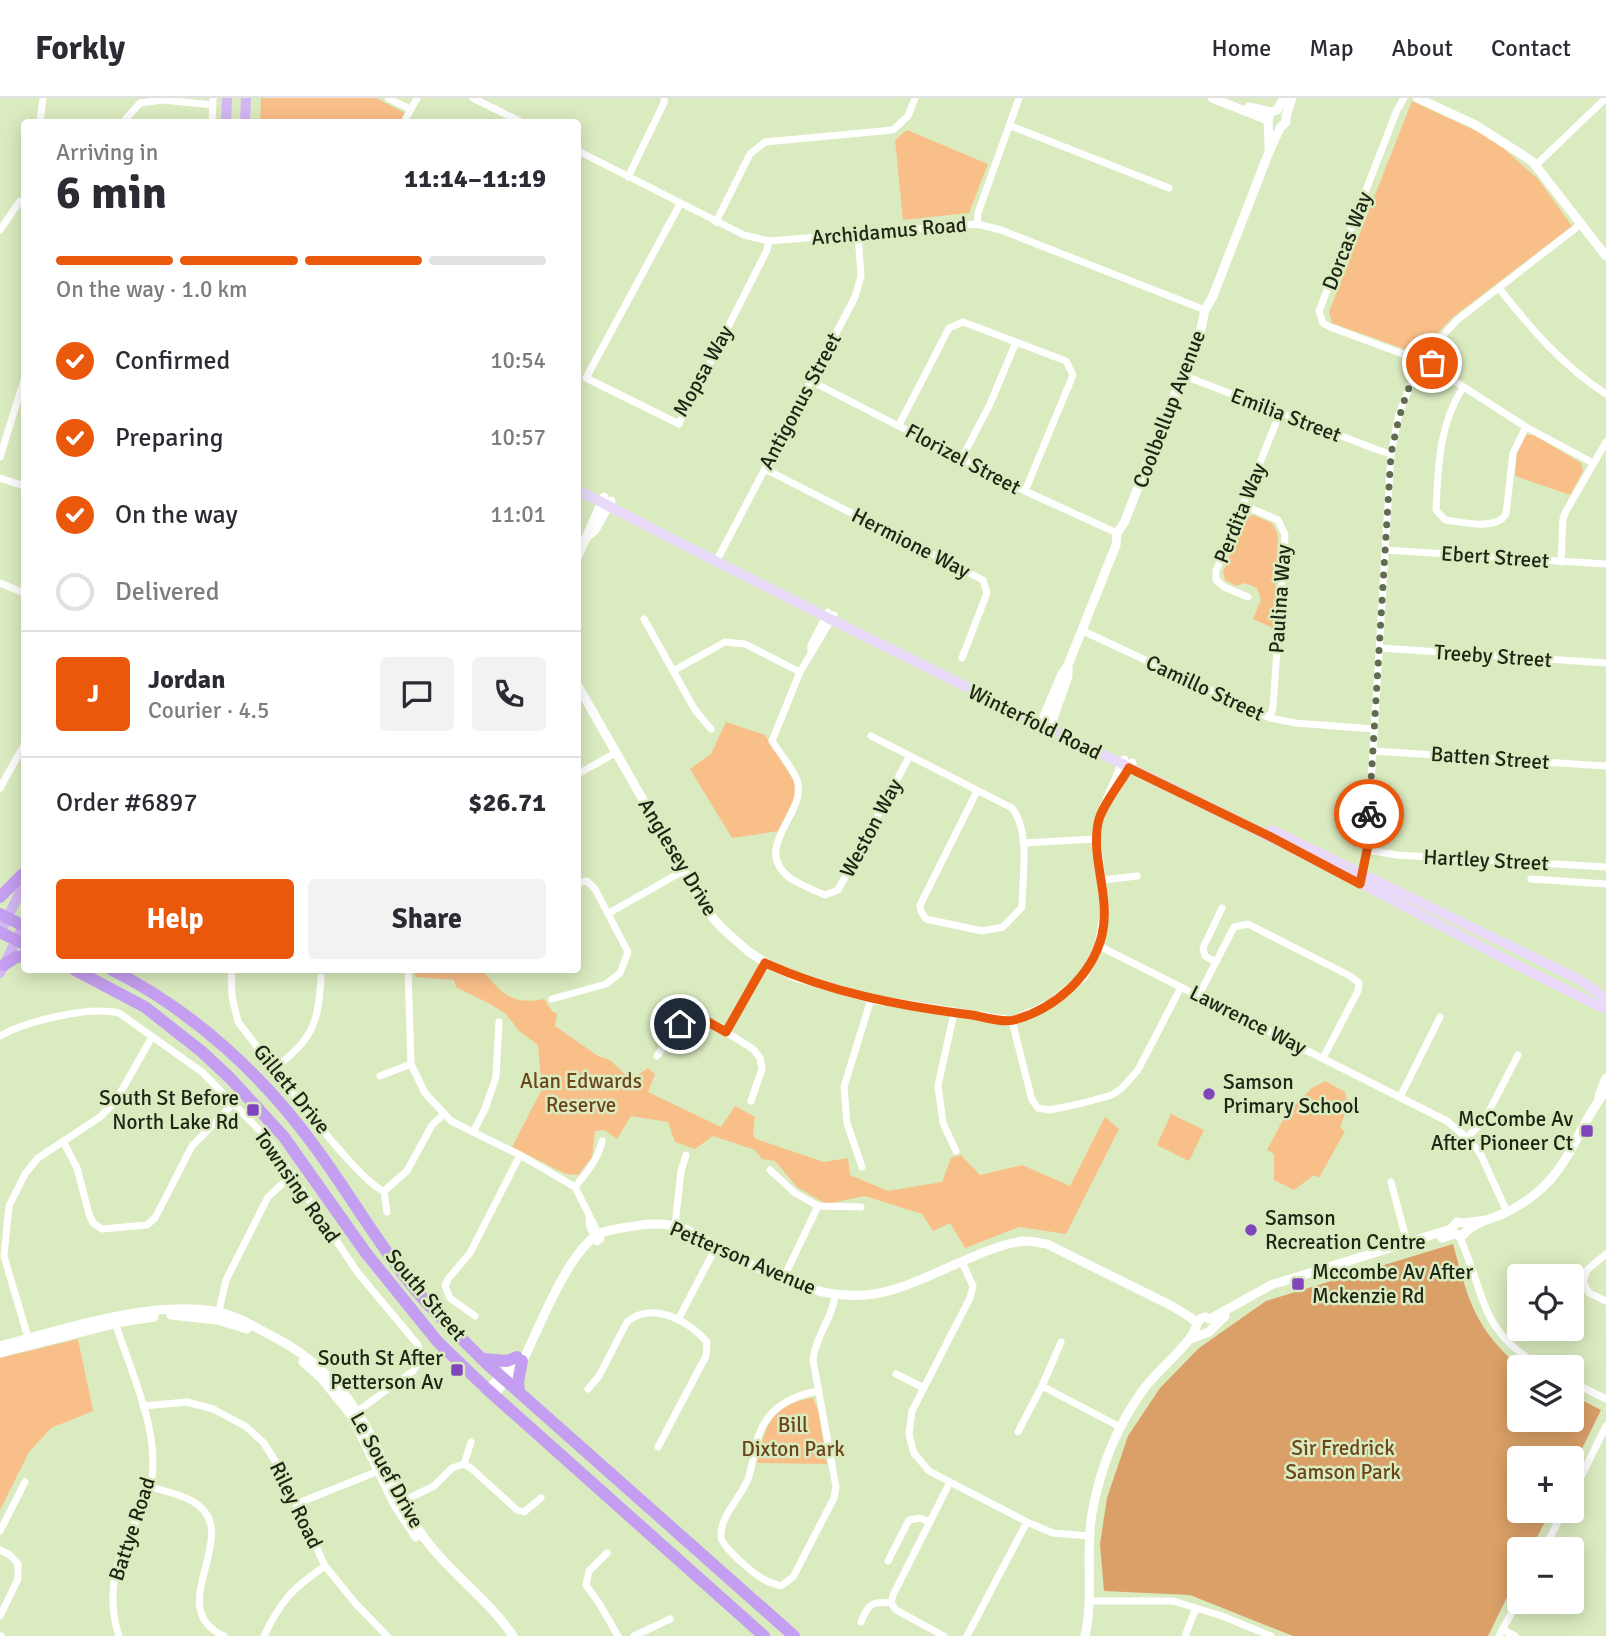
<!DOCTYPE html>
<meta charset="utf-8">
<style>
:root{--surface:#fff;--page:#f2f2f3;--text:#2b2b33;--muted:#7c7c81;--line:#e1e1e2;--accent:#ea580c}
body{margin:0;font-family:Signika,sans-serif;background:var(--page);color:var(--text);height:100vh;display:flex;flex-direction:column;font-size:26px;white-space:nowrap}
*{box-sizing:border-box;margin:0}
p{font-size:23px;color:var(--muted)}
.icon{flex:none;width:38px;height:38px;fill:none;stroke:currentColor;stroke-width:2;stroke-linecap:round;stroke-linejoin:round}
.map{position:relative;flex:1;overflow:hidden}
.details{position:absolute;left:21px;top:21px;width:560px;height:854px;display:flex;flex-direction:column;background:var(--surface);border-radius:7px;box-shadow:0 4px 18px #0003}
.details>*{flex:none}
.fabs{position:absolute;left:1507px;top:1166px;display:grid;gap:14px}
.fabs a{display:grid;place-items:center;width:77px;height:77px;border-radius:7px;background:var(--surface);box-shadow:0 4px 18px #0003;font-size:35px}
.pin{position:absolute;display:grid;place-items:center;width:60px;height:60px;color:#fff;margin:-30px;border:4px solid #fff;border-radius:50%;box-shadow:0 2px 7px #0007}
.courier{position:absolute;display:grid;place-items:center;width:70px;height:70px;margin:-35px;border:5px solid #ea580c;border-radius:50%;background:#fff;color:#222;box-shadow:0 2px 9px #0007}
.summary em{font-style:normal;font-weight:700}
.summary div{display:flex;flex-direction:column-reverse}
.summary{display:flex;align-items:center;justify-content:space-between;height:119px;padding:0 35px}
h1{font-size:46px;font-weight:700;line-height:52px}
.bar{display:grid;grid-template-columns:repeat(4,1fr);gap:10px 7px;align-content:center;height:84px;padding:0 35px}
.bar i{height:9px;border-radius:5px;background:var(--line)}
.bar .active{background:var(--accent)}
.bar p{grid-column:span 4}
.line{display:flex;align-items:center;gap:18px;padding:0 35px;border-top:2px solid var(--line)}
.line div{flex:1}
.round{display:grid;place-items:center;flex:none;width:74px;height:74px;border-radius:7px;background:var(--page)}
ol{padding:0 35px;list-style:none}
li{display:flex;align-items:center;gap:21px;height:77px}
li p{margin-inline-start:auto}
li .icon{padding:7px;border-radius:50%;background:var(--accent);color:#fff;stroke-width:4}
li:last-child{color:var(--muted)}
li i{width:38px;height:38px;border:4px solid var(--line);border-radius:50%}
.primary-button{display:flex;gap:14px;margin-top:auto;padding:14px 35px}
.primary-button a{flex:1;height:80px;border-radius:7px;background:var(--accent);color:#fff;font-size:28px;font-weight:700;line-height:80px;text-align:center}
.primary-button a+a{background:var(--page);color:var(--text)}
header{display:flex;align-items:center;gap:42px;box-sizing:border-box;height:98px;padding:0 35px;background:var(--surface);border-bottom:2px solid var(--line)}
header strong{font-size:33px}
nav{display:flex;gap:38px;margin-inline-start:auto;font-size:24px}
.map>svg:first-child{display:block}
</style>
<header>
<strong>Forkly</strong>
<nav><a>Home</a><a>Map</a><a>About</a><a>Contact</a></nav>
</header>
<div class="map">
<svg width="1606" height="1538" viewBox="0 0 1606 1538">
<rect width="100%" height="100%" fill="#dbebc0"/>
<!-- green -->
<g fill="#f9bf89">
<polygon points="261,0 376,0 405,15 400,24 260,24"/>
<polygon points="1412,3 1493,41 1538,81 1572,128 1453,219 1426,247 1412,249 1407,252 1332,225 1329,214"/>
<polygon points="907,32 988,66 969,115 903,122 895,42"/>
<polygon points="1526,337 1534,337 1581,365 1583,373 1570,397 1515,378 1517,355"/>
<polygon points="1253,417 1272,425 1278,437 1273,530 1253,521 1261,502 1257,490 1245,485 1236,488 1225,482 1223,474 1244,421"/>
<polygon points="726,624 765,637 794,683 795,699 778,733 732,740 690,671 711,656"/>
<path d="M414,872C432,872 459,868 476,872C486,873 491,883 497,889C510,903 527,905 544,901L552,913L557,916L555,928L598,958L610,962L631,982L648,970L655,976L648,994L721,1029L735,1008L755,1019L753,1038L756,1041L824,1064L848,1060L850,1077L888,1093L942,1084L951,1060L961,1057L980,1077L1022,1067L1070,1088L1105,1019L1119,1031L1066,1136L1019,1129L965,1150L950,1125L933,1133L922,1116L865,1098L826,1106L797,1089L775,1063L762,1061L755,1052L713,1038L695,1051L675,1044L668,1024L631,1018L617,1041L605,1032L595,1033L592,1059L578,1077L566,1076L512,1049L542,991L538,947L519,933L506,916L490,906L456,889L454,882L415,879Z"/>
<polygon points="1325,983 1345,994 1348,1007 1340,1030 1345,1033 1319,1080 1314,1077 1294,1092 1274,1082 1274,1056 1267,1052 1292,1005 1296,1006 1312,990"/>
<polygon points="1171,1016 1204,1032 1189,1063 1157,1047"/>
<polygon points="78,1241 93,1313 51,1330 29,1354 0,1412 0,1260"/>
<path d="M813,1300L818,1312L827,1366L757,1365C765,1328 771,1306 813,1300Z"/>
</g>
<!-- forest -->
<path fill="#daa068" d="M1453,1146C1468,1201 1474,1230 1520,1269L1519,1321H1572V1297L1601,1312L1572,1371V1360H1519V1412H1551L1531,1451H1519V1475L1488,1538H1293L1190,1497L1104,1493L1100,1446L1107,1400L1128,1338L1160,1290L1199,1250L1266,1203Z"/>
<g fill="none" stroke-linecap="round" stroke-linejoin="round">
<!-- minor -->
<g stroke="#fff" stroke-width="7">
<polyline points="388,0 410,11"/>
<polyline points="473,0 521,24"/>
<polyline points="1404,0 1397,12 1319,213 1323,225 1330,229 1411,259"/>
<polyline points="40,24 43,0"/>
<polyline points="123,24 140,5 163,2 213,7"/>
<polyline points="212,24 213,0"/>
<polyline points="404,24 417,0"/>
<polyline points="1011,28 1169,90"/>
<polyline points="578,53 744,137 769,143 977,126 1001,132 1205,212"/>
<polyline points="1536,67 1606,0"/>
<polyline points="628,79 664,5 664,0"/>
<polyline points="680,106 586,280 679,326 767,152 769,143"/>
<polyline points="716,124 750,56 765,44 893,32 908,18 915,0"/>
<polyline points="977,126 978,115 1019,0"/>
<polyline points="0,132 20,103 24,105"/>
<path d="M1499,190C1530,230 1563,268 1606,296"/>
<circle cx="1421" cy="264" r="11"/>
<polyline points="1427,255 1457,222 1581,126"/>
<polyline points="1431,268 1526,329 1593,365"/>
<polyline points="1182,277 1378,352 1391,356"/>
<polyline points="811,283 1025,393 1117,435"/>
<path d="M1463,289C1439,327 1438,368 1436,412L1445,422C1462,424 1496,433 1506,416L1513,355L1526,329"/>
<polyline points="899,327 949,230 963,224 1066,263 1073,277 1025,393"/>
<polyline points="0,359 24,282"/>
<polyline points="962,360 990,306 1016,244"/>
<polyline points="765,371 983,482 987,495 962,560"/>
<polyline points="0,380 24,388"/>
<polyline points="1243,407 1278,422 1285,437 1273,609 1270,620"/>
<polyline points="1385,452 1606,466"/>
<polyline points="716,464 855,199 861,178 858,136"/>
<polyline points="1561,464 1563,421 1566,413 1606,344"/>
<polyline points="0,485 24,495"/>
<polyline points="1248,499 1224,489 1216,482 1216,473 1280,315"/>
<path d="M834,517L800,574L772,643C778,653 796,674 798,685C805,717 751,750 790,780C800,787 814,792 825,797L838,792L909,659"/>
<polyline points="644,521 695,612 711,631"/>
<polyline points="1083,533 1270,620 1295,625 1374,631"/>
<polyline points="1380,550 1606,565"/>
<polyline points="811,554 811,547 828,514"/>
<polyline points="673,573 725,544 745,546 800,574"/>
<path d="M871,638L1012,710C1031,735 1022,779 1022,809L1003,829L982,833L926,821L921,813L920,807L977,693"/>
<polyline points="1373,653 1606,668"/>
<polyline points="578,676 617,654"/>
<polyline points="0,690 24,647"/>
<polyline points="1023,745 1096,741"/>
<polyline points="1367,752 1397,757 1606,769"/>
<polyline points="1362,778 1367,752 1391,356 1399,316 1416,273"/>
<polyline points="1531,781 1606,786"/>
<polyline points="1103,782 1137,778"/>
<polyline points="609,815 683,773"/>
<polyline points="1099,848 1447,1023 1467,1040 1480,1055 1507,1114"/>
<polyline points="1216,864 1205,858 1203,850 1222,810"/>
<path d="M231,872L232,898L238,924C262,954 358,1085 384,1093L407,1073L432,1027L444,1016"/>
<polyline points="408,872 411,966 425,995 451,1023 520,1057 575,1089 601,1141"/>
<polyline points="1199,897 1234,829 1248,826 1350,878 1359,885 1358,893 1323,960"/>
<polyline points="552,901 606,886 620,875 628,854 595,791 587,783 578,785"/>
<polyline points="954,915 938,988 943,1025 956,1053"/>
<polyline points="1012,923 1032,1002 1038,1010 1050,1012 1083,1005 1112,997 1122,990 1138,972 1181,889"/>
<polyline points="726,934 766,865"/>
<path d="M0,938C26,923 89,908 119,915L202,974L267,1040L358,1175L418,1247C421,1257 420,1264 413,1273L355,1315"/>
<polyline points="657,958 680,926 689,919 701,920 726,934 753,951 760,960 762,971 751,1003"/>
<path d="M275,970C313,940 318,927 321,879"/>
<polyline points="380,978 411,966"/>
<polyline points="1400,999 1440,919"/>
<polyline points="473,1034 485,1011 496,979 499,924"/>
<polyline points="1467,1040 1485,1021 1518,957"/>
<polyline points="63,1043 77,1070 89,1116 93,1125 102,1131 147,1127 155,1120 192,1048 234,1005"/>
<polyline points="862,1069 847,1025 844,989 871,901"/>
<polyline points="770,1072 795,1095 818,1108 861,1109"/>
<polyline points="1391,1084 1408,1148"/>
<path d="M575,1089C587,1074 598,1062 602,1043"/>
<polyline points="384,1093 387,1114"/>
<polyline points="589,1121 590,1129 597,1144"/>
<polyline points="675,1127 681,1073 686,1057"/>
<path d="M1459,1138C1486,1195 1478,1235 1543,1269"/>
<polyline points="1606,1156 1587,1172 1583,1184 1589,1195 1606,1203"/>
<polyline points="962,1164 973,1188 970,1200 912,1313 909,1337 914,1355 929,1373 1027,1424 1053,1435 1089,1438"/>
<polyline points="783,1181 818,1108"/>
<polyline points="218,1217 226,1182 268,1099 293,1076"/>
<polyline points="475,1218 450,1200 445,1188 448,1181 470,1155 520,1057"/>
<polyline points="678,1222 717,1147"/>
<path d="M115,1224C130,1273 163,1337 150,1390C146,1405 137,1420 130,1434C114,1467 107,1503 119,1538"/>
<polyline points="29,1243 4,1158 9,1108 25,1076 38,1060 100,1019 115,1004 152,939"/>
<polyline points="1061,1244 1042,1288 1120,1329"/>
<polyline points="896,1276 924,1290"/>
<polyline points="1572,1284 1606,1301"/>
<path d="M588,1291L599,1278L627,1224C652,1203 688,1222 707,1244L706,1258L658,1349"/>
<path d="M818,1293C790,1298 767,1311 758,1339C754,1353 753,1367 748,1381C741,1399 720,1418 721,1438C721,1449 755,1477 765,1482C770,1485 776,1486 781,1488L793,1479L834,1400L836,1389L813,1262C816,1236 833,1220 835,1197"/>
<polyline points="143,1308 187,1304 213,1311 245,1328 263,1344 281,1372 325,1468 356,1506 387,1538"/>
<polyline points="1018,1334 1042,1288"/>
<polyline points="464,1366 472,1371 517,1412 524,1414 541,1400"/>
<path d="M150,1389C164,1393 180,1396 192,1403C248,1434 160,1509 224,1538"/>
<polyline points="1572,1397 1606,1328"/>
<polyline points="399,1405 434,1388 452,1370 464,1366 471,1344"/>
<polyline points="296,1406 381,1372"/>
<polyline points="0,1433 25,1384"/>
<polyline points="1544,1451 1564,1412"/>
<polyline points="0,1452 10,1457 18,1466 18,1481 0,1518"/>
<polyline points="607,1455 589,1473 586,1487 599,1505 618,1538"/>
<polyline points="888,1463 909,1422 920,1420 930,1424"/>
<polyline points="1089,1503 1173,1503 1222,1518 1271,1538"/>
<path d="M861,1524C868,1506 872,1503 891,1505"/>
<polyline points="1503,1532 1515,1538"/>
<polyline points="0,1538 1,1538"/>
<path d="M264,1538C281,1502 293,1490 325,1468"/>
<polyline points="634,1538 670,1521"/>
<polyline points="944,1538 896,1512 891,1505 893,1497 950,1384"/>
<polyline points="967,1538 1027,1424"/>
<polyline points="1185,1538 1196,1510"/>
<polyline points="1499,1538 1519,1501"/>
</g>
<!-- tertiary -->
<g stroke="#fff" stroke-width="9">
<polyline points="1212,0 1268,22"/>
<polyline points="1417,0 1474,26 1532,63 1606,158"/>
<polyline points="1249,9 1271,14"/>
<polyline points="1277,12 1284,0"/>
<polyline points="1269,49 1268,20 1271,14 1277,12"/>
<polyline points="588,438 595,432 611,403"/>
<polyline points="578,458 604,399"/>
<polyline points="578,588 706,812 723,831 749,854 766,865 795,879 871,901 1012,923 1050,906 1084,878 1099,848 1105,812 1096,741 1098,723 1124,662"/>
<polyline points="1040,628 1062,576 1068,567 1116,447 1117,435 1124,425 1201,231 1205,212 1213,198 1269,54 1280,30 1286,24 1286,18 1292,0"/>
<polyline points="1049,632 1068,578 1068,569"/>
<polyline points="1110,700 1132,665"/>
<polyline points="1599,998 1606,980"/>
<path d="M1442,1140L1454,1136L1463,1137C1473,1125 1491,1121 1505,1115C1518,1109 1531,1100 1541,1091C1573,1062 1580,1024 1606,993"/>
<polyline points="171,1217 217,1222 247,1231"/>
<polyline points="1190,1241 1209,1234 1225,1218"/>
<path d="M0,1248C63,1231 153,1201 218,1214C238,1218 258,1231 276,1240C308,1257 338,1283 357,1314C381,1350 394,1394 418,1431C444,1471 487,1499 513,1538"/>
<polyline points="0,1255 122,1224 154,1219"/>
<polyline points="303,1264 321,1280 351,1317 395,1407 416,1439"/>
<polyline points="488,1292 515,1262"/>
<path d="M493,1297C504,1286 517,1273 524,1260C541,1226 566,1158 597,1137C605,1132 613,1132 622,1130C644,1126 663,1123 685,1131C743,1161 806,1206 874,1196C899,1192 922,1181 945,1171C966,1162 1003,1144 1025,1143C1032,1143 1040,1145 1047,1146L1172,1208L1190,1219L1197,1225"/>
<path d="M1085,1538C1094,1498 1085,1456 1092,1415C1100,1371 1117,1328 1143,1292C1157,1273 1177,1258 1190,1240C1195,1234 1196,1227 1200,1221L1205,1219L1210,1221L1271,1187L1451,1131L1457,1124L1464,1125L1486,1122"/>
</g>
<!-- secondary -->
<g stroke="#e9dafa" stroke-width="10">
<path d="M578,392C805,511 1036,623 1266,737C1380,793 1491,857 1606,911"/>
<polyline points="1272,732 1580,882 1606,901"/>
</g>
<!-- primary -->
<g stroke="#d3b6f4" stroke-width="10">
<polyline points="226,24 227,0"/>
<polyline points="245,24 246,0"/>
<polyline points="0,835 24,786"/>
<polyline points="0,875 24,826"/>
</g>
<!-- trunk -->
<g stroke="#c49ef0" stroke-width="12">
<polyline points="0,799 24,775"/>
<polyline points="0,816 24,828"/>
<polyline points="0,834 24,846"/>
<polyline points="4,867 16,859 24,858"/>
<polyline points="75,872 145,909 201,953 230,980 284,1039 366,1155 438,1244 488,1292 764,1538"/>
<path d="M112,872C194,913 265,979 318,1053C348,1094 374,1139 406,1180C429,1210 459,1238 486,1265L794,1538"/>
<polyline points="482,1261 507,1263 517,1259"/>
<polyline points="519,1294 518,1284 522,1263"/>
</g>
</g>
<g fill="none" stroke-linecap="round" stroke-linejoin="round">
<!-- done -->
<path stroke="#616b51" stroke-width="7" stroke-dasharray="0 12.6" d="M1369,716L1391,356C1397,327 1403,300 1416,274H1424L1432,265"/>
<!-- route -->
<path stroke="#ea580c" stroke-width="9" d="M680,926L690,919L701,920L726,934L765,865C831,895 901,908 972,917C984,919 1002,925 1014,922C1055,911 1092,878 1102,837C1111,799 1091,762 1098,725C1101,709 1120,686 1129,670L1269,738L1360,786L1367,752L1369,716"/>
</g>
<!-- markers -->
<g fill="#8145bb" stroke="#dbebc0" stroke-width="2.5">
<circle cx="1209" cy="996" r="7"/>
<rect x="246" y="1005" width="14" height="14" rx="3.5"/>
<rect x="1580" y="1026" width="14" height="14" rx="3.5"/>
<circle cx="1251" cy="1132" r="7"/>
<rect x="1291" y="1179" width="14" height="14" rx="3.5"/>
<rect x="450" y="1265" width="14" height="14" rx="3.5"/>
</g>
<g text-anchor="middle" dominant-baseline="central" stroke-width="5" stroke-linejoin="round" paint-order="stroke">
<!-- street labels -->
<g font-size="21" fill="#202615" stroke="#dbebc0">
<text transform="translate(889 133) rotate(-5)">Archidamus Road</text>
<text transform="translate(1347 143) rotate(-69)">Dorcas Way</text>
<text transform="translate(703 273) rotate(-61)">Mopsa Way</text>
<text transform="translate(800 303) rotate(-62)">Antigonus Street</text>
<text transform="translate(1169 311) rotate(-69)">Coolbellup Avenue</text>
<text transform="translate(1286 317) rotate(21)">Emilia Street</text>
<text transform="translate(963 361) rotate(28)">Florizel Street</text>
<text transform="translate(1240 415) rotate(-68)">Perdita Way</text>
<text transform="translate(911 445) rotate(27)">Hermione Way</text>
<text transform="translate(1495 459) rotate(4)">Ebert Street</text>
<text transform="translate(1280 501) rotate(-86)">Paulina Way</text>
<text transform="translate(1493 558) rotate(4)">Treeby Street</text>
<text transform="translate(1205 590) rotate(25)">Camillo Street</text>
<text transform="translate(1035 624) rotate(26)">Winterfold Road</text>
<text transform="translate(1490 660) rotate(4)">Batten Street</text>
<text transform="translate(871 730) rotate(-62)">Weston Way</text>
<text transform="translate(678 759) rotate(59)">Anglesey Drive</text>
<text transform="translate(1486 762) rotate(3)">Hartley Street</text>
<text transform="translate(1248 922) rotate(27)">Lawrence Way</text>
<text transform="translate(292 991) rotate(51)">Gillett Drive</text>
<text transform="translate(297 1088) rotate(55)">Townsing Road</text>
<text transform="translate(743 1160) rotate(23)">Petterson Avenue</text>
<text transform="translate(426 1197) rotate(50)">South Street</text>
<text transform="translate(387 1372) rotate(61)">Le Souef Drive</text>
<text transform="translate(296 1407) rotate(64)">Riley Road</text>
<text transform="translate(132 1431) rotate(-72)">Battye Road</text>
</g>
<!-- park labels -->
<g font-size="21" fill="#6c451b" stroke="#dbebc0">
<text x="581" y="983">Alan Edwards<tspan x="581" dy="24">Reserve</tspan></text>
<text x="793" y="1327">Bill<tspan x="793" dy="24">Dixton Park</tspan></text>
<text x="1343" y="1350">Sir Fredrick<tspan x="1343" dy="24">Samson Park</tspan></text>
</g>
<!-- poi labels -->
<g font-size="21" fill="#202615" stroke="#dbebc0" text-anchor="start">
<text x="1223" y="984">Samson<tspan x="1223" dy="24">Primary School</tspan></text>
<text x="239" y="1000" text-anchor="end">South St Before<tspan x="239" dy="24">North Lake Rd</tspan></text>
<text x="1573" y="1021" text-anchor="end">McCombe Av<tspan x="1573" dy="24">After Pioneer Ct</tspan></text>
<text x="1265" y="1120">Samson<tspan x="1265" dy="24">Recreation Centre</tspan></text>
<text x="1312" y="1174">Mccombe Av After<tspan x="1312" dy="24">Mckenzie Rd</tspan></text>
<text x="443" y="1260" text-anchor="end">South St After<tspan x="443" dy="24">Petterson Av</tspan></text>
</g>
</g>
</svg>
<div class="fabs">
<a><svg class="icon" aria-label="locate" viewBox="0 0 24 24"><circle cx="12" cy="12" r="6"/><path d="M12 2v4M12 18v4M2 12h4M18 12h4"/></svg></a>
<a><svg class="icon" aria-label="layers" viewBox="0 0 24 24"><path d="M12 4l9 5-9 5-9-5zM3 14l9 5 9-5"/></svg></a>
<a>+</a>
<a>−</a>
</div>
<div class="pin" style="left:1432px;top:265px;background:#ea580c"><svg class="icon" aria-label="bag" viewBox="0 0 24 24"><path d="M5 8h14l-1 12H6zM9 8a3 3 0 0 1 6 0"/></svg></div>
<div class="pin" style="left:680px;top:926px;background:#1f2937"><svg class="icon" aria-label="home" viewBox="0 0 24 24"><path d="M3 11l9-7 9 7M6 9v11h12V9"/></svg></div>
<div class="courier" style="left:1369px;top:716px"><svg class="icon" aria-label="bike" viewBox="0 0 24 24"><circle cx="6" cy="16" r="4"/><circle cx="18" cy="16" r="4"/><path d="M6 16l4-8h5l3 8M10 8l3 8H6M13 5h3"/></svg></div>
<section class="details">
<div class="summary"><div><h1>6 min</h1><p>Arriving in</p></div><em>11:14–11:19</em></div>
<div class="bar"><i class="active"></i><i class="active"></i><i class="active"></i><i></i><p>On the way · 1.0 km</p></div>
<ol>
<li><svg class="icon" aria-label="check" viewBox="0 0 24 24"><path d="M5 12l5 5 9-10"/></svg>Confirmed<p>10:54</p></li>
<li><svg class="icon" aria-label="check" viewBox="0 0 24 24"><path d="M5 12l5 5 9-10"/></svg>Preparing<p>10:57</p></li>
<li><svg class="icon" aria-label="check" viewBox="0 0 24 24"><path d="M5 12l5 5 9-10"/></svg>On the way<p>11:01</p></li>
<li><i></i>Delivered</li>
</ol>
<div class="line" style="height:126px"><b class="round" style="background:var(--accent);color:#fff">J</b><div><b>Jordan</b><p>Courier · 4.5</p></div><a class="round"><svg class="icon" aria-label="chat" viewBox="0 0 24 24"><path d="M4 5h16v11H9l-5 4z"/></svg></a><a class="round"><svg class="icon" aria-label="phone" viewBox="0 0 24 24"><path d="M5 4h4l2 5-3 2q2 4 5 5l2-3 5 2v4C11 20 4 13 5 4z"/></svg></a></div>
<div class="line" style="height:91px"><div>Order #6897</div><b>$26.71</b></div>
<div class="primary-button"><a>Help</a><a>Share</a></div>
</section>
</div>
